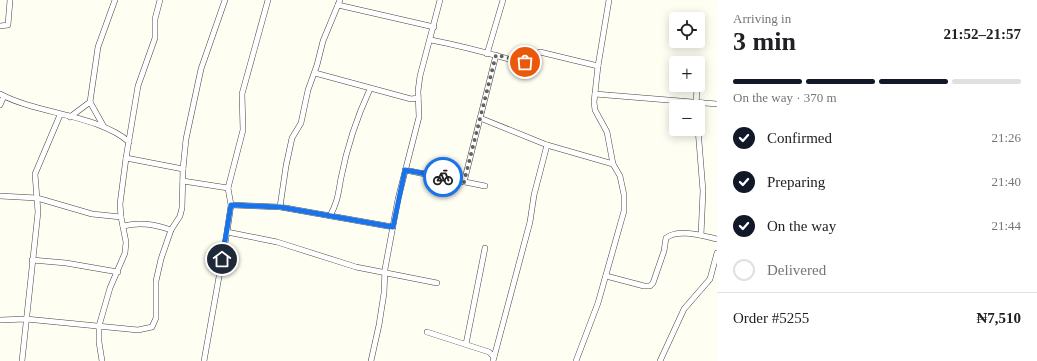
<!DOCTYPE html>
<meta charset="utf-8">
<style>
:root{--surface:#fff;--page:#f2f2f2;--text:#202124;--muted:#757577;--line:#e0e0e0;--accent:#111827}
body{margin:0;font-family:"Times New Roman",serif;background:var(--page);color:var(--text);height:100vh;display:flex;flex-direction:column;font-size:15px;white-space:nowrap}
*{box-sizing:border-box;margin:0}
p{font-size:13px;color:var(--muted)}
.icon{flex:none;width:22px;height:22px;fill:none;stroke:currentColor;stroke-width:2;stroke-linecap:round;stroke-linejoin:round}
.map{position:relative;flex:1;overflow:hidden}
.sheet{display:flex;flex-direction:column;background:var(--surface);width:320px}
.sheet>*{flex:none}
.tools{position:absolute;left:669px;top:12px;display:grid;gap:8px}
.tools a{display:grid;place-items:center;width:36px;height:36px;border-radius:4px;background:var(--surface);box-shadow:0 2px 10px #0003;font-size:20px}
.pin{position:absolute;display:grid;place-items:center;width:34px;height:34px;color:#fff;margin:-17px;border:2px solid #fff;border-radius:50%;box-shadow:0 1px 4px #0007}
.courier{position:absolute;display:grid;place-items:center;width:40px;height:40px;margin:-20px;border:3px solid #1a73e8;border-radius:50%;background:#fff;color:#222;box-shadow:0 1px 5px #0007}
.headline em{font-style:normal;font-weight:700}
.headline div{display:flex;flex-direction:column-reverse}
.headline{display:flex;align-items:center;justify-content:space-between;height:68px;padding:0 16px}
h1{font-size:26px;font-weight:700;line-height:30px}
.bar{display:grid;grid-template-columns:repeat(4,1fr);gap:6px 4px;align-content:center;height:48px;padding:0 16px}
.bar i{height:5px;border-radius:3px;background:var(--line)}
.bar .current{background:var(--accent)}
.bar p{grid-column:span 4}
.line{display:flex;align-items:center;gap:10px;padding:0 16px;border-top:1px solid var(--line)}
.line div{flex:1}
ol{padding:0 16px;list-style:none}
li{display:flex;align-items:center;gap:12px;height:44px}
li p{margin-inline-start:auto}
li .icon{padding:4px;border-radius:50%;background:var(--accent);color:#fff;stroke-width:4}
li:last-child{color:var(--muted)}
li i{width:22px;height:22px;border:2px solid var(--line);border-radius:50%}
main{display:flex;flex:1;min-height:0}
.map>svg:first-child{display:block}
</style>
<main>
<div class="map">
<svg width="717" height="361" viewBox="0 0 717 361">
<rect width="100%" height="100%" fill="#fffef3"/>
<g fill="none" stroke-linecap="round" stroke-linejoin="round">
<defs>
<g id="minor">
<polyline points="338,5 434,27"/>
<polyline points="0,26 8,25 10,0"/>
<path d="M431,40C462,46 492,54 522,63L532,55L540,52L598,66"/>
<polyline points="487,54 503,0"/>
<polyline points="315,73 411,99 418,98"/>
<polyline points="698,74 699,66"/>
<path d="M0,94C37,114 99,115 129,142"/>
<polyline points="595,94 717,104"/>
<polyline points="0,105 4,96"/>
<polyline points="696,107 697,85"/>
<polyline points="70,117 90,102"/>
<polyline points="480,118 547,145 613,164"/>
<polyline points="104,127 90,102 98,47 115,0"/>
<polyline points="698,129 703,191 701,235"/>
<polyline points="126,158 183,169"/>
<polyline points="405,170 485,186"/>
<polyline points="183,181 228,188"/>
<polyline points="464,182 496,55"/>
<polyline points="0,196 37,198 92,214 121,217"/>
<polyline points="231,205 280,207 393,227"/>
<polyline points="280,207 286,166 292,138 301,123 308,90 317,65 323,41 340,0"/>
<path d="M330,216C338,201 338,194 341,178C347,147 357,117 370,89"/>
<path d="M123,226C140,222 154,224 171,230"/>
<polyline points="227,232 277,242 356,267 437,283"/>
<polyline points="32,260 66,263 118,272"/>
<path d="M606,276L644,286H650L653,283L664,251L666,238C678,228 703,236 717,239"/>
<polyline points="0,320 26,319 138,330 152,327 156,318 156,281 161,259 171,230 180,216 182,208 183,169 186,139 201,69 225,0"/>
<polyline points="427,332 489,352 494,357"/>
<polyline points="466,344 485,248"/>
<polyline points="22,361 38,212 35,174 60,115"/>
<polyline points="102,361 99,342 99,326 110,288 125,253 126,242 121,217 120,204 126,158 138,86 155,38 155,19 160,0"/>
<polyline points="204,361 227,232 231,205 228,188 243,130 242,94 268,0"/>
<polyline points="371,361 379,325 384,293 385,269 398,199 419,117 418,91 420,76 440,0"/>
<polyline points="493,361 530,222 534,195 547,145"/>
<polyline points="576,361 598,303 624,211 624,195 620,176 613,164 607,132 595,110 594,102 598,66 609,0"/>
<polyline points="660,361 684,309 710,279 717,253"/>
</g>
</defs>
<!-- minor casing -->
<use href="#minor" stroke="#434343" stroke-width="6"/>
<!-- minor -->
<use href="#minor" stroke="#fff" stroke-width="5"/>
</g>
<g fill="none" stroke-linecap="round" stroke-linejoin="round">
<!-- done -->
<polyline stroke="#64635f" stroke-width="4" stroke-dasharray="0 7.2" points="443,177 464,182 496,55 525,62"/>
<!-- route -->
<polyline stroke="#1a73e8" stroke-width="5" points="222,259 231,205 280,207 393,227 405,170 443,177"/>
</g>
</svg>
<div class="tools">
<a><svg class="icon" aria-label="locate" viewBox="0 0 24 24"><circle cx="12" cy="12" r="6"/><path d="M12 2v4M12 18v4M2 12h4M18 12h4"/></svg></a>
<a>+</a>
<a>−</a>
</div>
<div class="pin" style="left:525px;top:62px;background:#ea580c"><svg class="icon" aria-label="bag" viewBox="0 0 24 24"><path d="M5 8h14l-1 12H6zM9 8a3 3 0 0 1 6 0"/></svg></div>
<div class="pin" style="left:222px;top:259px;background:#1f2937"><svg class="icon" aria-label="home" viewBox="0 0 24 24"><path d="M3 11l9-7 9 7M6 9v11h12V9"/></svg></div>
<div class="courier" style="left:443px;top:177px"><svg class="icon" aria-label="bike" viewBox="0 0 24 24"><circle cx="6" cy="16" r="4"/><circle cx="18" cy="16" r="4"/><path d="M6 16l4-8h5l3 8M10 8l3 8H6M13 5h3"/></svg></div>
</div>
<section class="sheet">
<div class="headline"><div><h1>3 min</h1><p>Arriving in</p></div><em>21:52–21:57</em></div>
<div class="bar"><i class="current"></i><i class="current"></i><i class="current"></i><i></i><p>On the way · 370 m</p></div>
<ol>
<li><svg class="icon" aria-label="check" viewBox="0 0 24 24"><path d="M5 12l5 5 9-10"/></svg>Confirmed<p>21:26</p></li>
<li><svg class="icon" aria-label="check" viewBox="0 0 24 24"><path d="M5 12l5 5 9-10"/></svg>Preparing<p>21:40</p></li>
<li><svg class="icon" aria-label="check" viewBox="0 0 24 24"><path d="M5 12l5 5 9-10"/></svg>On the way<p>21:44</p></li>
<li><i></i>Delivered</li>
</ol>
<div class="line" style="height:52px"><div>Order #5255</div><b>₦7,510</b></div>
</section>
</main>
